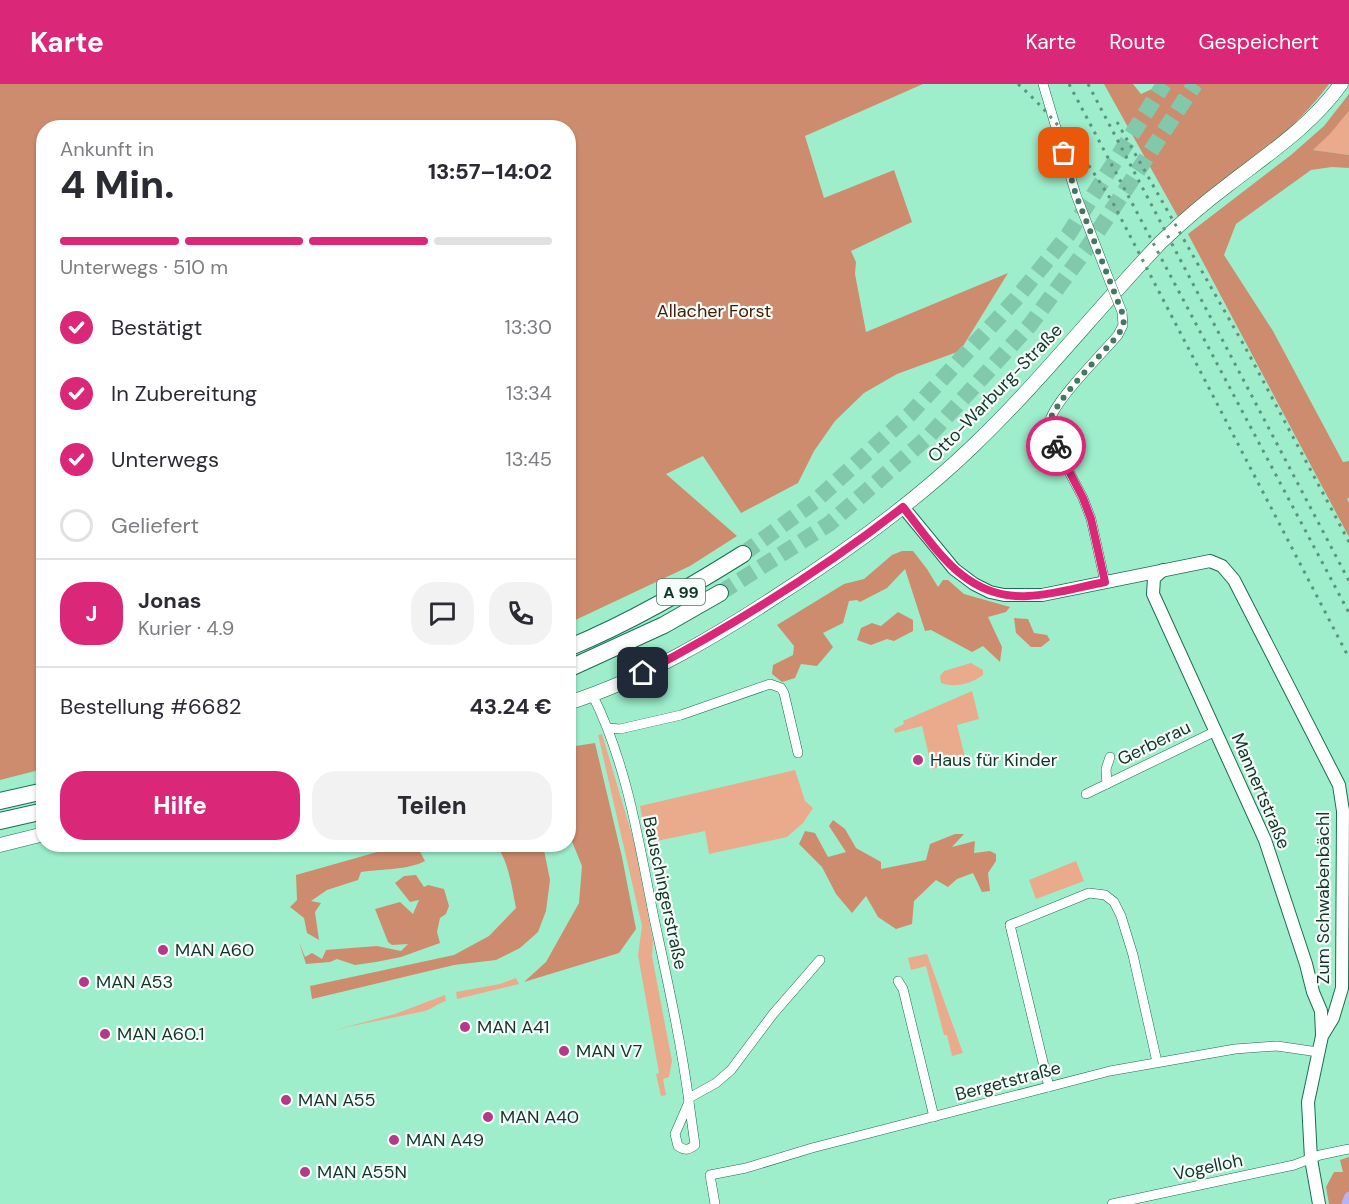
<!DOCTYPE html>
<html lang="de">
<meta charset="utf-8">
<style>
:root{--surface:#fff;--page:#f2f2f3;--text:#2b2b33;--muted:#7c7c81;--line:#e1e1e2;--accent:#db2777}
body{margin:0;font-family:"DM Sans",sans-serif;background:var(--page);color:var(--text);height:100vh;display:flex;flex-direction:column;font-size:22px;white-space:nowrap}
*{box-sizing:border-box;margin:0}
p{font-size:20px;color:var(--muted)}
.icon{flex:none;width:33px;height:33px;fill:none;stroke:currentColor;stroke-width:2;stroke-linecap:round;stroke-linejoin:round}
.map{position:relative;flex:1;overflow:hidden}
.sheet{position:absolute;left:36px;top:36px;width:540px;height:732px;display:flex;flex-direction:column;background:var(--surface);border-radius:24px;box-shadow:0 2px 4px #0004}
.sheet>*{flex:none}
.pin{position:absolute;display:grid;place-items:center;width:51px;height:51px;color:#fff;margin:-26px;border-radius:12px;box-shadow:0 3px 9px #0006}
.courier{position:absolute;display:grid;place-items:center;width:60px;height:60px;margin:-30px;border:4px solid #db2777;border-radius:50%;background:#fff;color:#222;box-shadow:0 2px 8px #0007}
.head em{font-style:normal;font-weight:800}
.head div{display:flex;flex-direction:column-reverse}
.head{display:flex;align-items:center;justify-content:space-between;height:102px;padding:0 24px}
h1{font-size:39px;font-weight:800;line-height:45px}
.bar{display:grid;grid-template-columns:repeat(4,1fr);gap:9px 6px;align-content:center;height:72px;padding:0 24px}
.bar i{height:8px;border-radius:4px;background:var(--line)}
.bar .active{background:var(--accent)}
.bar p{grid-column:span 4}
.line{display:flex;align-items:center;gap:15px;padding:0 24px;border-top:2px solid var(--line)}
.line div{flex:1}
.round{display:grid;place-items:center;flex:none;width:63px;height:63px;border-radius:24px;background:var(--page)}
ol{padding:0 24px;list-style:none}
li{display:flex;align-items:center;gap:18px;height:66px}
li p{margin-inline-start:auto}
li .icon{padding:6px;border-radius:50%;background:var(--accent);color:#fff;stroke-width:4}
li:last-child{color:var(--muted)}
li i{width:33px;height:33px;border:3px solid var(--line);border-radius:50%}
.button{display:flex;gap:12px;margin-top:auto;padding:12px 24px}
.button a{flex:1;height:69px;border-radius:24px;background:var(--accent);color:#fff;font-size:24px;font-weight:800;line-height:69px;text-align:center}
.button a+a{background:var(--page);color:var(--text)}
header{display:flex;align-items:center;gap:36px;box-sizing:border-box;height:84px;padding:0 30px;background:var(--accent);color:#fff}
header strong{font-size:28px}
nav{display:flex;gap:33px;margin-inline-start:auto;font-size:21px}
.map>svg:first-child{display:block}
</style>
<header>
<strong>Karte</strong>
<nav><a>Karte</a><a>Route</a><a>Gespeichert</a></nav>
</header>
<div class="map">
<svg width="1349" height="1120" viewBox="0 0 1349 1120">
<rect width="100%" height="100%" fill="#9eeecc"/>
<!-- green -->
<g fill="#eaab8d">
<polygon points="1349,27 1349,71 1313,66 1330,50"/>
<path d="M971,579L983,586V591C971,600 955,604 941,599L940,592L944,587Z"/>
<polygon points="972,607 979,635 957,641 966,677 932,685 922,642 895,649 894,645 904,640 903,637"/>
<polygon points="602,650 634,758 653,857 652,872 672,977 669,993 663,995 666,1011 661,1012 656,990 659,989 638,871 642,842 599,655 598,651"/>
<polygon points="795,686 805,717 813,724 803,739 787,753 709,770 705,747 647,759 640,722"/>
<polygon points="1076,777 1084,797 1036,815 1029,796"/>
<polygon points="926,870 927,870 963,969 952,972 947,951 944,951 926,882 911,886 908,874"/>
<polygon points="516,894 519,900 457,915 456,908 500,900"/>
<path d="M445,911L446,917C438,919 432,925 425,927C393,934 363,939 331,947L395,930Z"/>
</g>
<!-- forest -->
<g fill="#ce8c6e">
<polygon points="0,0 923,0 805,52 824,114 894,86 912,138 851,167 856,178 855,190 866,248 1008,189 960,267 897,290 864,309 835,337 814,367 798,399 741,429 703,372 666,390 737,452 690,482 569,539 568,44 44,44 43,685 0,696"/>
<path d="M1104,0H1133L1141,10L1163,0H1329C1289,54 1231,92 1178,133Z"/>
<polygon points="1349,10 1349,27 1330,50 1313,66 1349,71 1349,84 1332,83 1311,86 1236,140 1224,171 1273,247 1343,378 1349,377 1349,414 1347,415 1349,419 1349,453 1188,150 1291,71 1324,42"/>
<polygon points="902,467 913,467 927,485 938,503 943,496 948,496 964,510 1010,523 1006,528 988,533 1002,563 1000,578 983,562 972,568 931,546 925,547 905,485 887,504 860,518 857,516 849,517 843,539 823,549 833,563 817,582 801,580 795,594 782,598 772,590 773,581 793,571 794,562 777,541 844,500 864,495 892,471"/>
<polygon points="898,528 913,536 913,547 894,557 887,555 871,561 857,556 861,544 872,539 881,542"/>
<polygon points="1014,534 1028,535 1034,549 1047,551 1050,556 1041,563 1031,563 1016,549"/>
<polygon points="595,659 622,773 636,845 619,869 524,898 546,878 579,819 582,782 569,750 569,663"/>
<polygon points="833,736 845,745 856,764 881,778 881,785 926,776 930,760 955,750 964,750 952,763 975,757 974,769 990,767 996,770 996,777 988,789 990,807 982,808 973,789 957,795 948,803 936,796 914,817 912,840 896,845 878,833 866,812 852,829 836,810 822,783 799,760 805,747 815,749 828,773 846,768 829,742"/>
<path d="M402,761H421L419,766L425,777C409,786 380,785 361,788L358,796L327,806L311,817L321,819L315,828L319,856L307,849L304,834L290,823L297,816L296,791Z"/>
<path d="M496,761H543L550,796L546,827L538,848L520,864L496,876L454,881L312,915L310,902L454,871L489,852L516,824C512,804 509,778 496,761Z"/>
<polygon points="416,791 424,803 428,801 444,805 449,822 446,830 440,834 437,848 440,859 401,873 376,878 355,881 337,875 330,878 306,880 299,858 305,873 312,869 322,875 326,866 377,862 401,867 408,860 392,861 388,858 375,825 400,818 413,830 419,816 410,818 395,799 404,792"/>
<polygon points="1349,1073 1349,1120 1329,1120 1326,1103 1334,1088 1343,1088 1340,1076"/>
</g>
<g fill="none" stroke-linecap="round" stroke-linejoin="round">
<!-- canal -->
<polyline stroke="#b5b3f3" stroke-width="9" points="1346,1120 1349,1112"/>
<!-- motorway-tunnel -->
<g stroke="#82c9ab" stroke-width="16" stroke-dasharray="16 8" stroke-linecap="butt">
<polyline points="743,470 814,418 910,330 1015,216 1068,151 1164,0"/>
<polyline points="720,509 829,440 929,352 1030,241 1085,167 1195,0"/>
</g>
<defs>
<g id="minor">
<polyline points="1043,0 1076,111 1110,198"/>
<path d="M1105,498L1091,435L1083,414L1049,350C1049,345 1048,340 1050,336C1057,314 1102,270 1118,251L1123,241L1122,228"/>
<path d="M592,610C627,679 639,759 654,834C667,895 681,957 689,1018"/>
<polyline points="608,644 620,645 681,631 770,600 781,604 784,609 798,669"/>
<polyline points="1107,700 1106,685 1110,673"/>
<polyline points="1086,710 1216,647"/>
<polyline points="898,897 903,905 934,1033"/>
<polyline points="1049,1003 1010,841 1089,809 1105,811 1114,818 1121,832 1133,871 1157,978"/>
<polyline points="689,1014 716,999 731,986 773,930 820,876"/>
<path d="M689,1018L695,1061C689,1066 685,1067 678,1062L675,1050Z"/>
<polyline points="715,1120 710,1091 746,1084 812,1064 1110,987 1235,965 1277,962 1318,968"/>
<polyline points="1112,1120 1294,1081 1320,1071 1349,1065"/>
</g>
<g id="tertiary">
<polyline points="903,423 954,485 974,500 990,508 1004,511 1042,511 1210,477 1222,482 1234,496 1339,701 1343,727 1342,904 1333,934 1322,952 1308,1018 1311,1075 1319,1120"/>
<polyline points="1163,486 1154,494 1153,510 1265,756 1306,880 1313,908 1321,927 1322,951"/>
</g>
<g id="secondary">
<path d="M568,619C643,595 713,554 778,511C847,467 914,419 973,362C1040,298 1097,225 1161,158C1182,138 1204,119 1228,101C1268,70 1311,42 1341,0"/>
<polyline points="0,761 44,750"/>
</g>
<g id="motorway">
<path d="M568,564C629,539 687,505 743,470"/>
<polyline points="568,585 664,541 720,509"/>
<polyline points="0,717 44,707"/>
<polyline points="0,737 44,727"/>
</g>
</defs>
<!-- minor casing -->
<use href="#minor" stroke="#186e52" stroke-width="10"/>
<!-- tertiary casing -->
<use href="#tertiary" stroke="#186e52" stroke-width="14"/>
<!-- secondary casing -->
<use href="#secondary" stroke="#186e52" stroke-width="15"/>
<!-- motorway casing -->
<use href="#motorway" stroke="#186e52" stroke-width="18"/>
<!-- minor -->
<use href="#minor" stroke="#fff" stroke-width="9"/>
<!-- tertiary -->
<use href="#tertiary" stroke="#fff" stroke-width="12"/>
<!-- secondary -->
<use href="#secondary" stroke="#fff" stroke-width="14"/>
<!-- motorway -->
<use href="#motorway" stroke="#fff" stroke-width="16"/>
<!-- rail -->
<g stroke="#5b957d" stroke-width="3" stroke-dasharray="3 6" stroke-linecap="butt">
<path d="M1018,0C1057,35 1086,75 1113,119L1349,574"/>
<polyline points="1069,0 1349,529"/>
<polyline points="1088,0 1349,497"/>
<polyline points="1117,38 1245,263 1349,458"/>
</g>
<defs>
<polyline id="minor-bridge" points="1110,198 1122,228"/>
</defs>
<!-- minor-bridge casing -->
<use href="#minor-bridge" stroke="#186e52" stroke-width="10" stroke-linecap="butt"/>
<!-- minor-bridge -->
<use href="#minor-bridge" stroke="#fff" stroke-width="9"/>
</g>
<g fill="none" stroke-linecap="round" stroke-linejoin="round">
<!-- done -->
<path stroke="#447661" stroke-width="6" stroke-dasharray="0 10.8" d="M1056,362C1052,355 1048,348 1049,340C1051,321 1104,268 1118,251L1124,241L1122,228L1076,111L1064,69"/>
<!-- route -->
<path stroke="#db2777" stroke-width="8" d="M643,589C734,541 821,487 903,423C937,466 966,516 1028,512C1054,511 1079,503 1105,498L1091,435L1083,414L1056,362"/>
</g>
<!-- markers -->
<g fill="#b63988" stroke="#f6fdfa" stroke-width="2">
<circle cx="918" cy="676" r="6"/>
<circle cx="163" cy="866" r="6"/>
<circle cx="84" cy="898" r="6"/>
<circle cx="465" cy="943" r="6"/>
<circle cx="105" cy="950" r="6"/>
<circle cx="564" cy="967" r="6"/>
<circle cx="286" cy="1016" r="6"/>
<circle cx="488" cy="1033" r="6"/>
<circle cx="394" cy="1056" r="6"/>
<circle cx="305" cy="1088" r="6"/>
</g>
<g text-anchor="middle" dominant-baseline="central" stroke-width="4.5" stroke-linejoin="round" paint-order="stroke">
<!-- shield labels -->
<rect fill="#f6fdfa" stroke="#577167" stroke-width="1.5" x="657" y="495" width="48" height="26" rx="4.5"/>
<g font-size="16" font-weight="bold" fill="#133528">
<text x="681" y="508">A 99</text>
</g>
<!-- park labels -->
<g font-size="18" fill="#461c05" stroke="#f6fdfa">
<text x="714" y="227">Allacher Forst</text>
</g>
<!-- street labels -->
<g font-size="18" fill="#133528" stroke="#f6fdfa">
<text transform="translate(995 309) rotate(-46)">Otto-Warburg-Straße</text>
<text transform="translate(1154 659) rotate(-26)">Gerberau</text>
<text transform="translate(1261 707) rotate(67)">Mannertstraße</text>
<text transform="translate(665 809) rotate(78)">Bauschingerstraße</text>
<text transform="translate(1323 814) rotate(-90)">Zum Schwabenbächl</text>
<text transform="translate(1008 997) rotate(-15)">Bergetstraße</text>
<text transform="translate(1208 1083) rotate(-12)">Vogelloh</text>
</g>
<!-- poi labels -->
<g font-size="18" fill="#133528" stroke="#f6fdfa" text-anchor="start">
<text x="930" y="676">Haus für Kinder</text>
<text x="175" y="866">MAN A60</text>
<text x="96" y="898">MAN A53</text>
<text x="477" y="943">MAN A41</text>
<text x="117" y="950">MAN A60.1</text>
<text x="576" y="967">MAN V7</text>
<text x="298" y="1016">MAN A55</text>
<text x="500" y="1033">MAN A40</text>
<text x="406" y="1056">MAN A49</text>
<text x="317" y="1088">MAN A55N</text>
</g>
</g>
</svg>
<div class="pin" style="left:1064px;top:69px;background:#ea580c"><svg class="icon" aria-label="bag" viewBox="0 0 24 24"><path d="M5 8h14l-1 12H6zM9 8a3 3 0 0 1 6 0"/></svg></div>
<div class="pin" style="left:643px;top:589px;background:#1f2937"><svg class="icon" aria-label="home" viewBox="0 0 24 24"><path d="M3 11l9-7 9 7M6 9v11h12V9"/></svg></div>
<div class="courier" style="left:1056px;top:362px"><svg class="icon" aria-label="bike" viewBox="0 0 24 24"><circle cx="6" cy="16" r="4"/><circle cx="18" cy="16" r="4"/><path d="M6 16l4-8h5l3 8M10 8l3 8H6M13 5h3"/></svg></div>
<section class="sheet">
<div class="head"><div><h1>4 Min.</h1><p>Ankunft in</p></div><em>13:57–14:02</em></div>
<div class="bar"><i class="active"></i><i class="active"></i><i class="active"></i><i></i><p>Unterwegs · 510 m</p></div>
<ol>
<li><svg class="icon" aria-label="check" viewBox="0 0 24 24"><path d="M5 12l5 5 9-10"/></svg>Bestätigt<p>13:30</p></li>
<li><svg class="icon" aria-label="check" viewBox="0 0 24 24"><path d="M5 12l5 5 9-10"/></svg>In Zubereitung<p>13:34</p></li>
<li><svg class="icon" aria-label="check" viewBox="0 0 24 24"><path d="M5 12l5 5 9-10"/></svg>Unterwegs<p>13:45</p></li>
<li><i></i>Geliefert</li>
</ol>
<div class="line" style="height:108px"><b class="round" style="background:var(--accent);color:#fff">J</b><div><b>Jonas</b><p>Kurier · 4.9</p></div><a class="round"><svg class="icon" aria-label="chat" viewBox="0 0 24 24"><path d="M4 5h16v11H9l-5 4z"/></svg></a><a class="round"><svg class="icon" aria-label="phone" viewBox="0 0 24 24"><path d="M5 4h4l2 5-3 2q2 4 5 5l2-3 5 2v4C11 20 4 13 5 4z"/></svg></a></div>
<div class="line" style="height:78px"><div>Bestellung #6682</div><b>43.24 €</b></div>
<div class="button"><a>Hilfe</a><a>Teilen</a></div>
</section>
</div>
